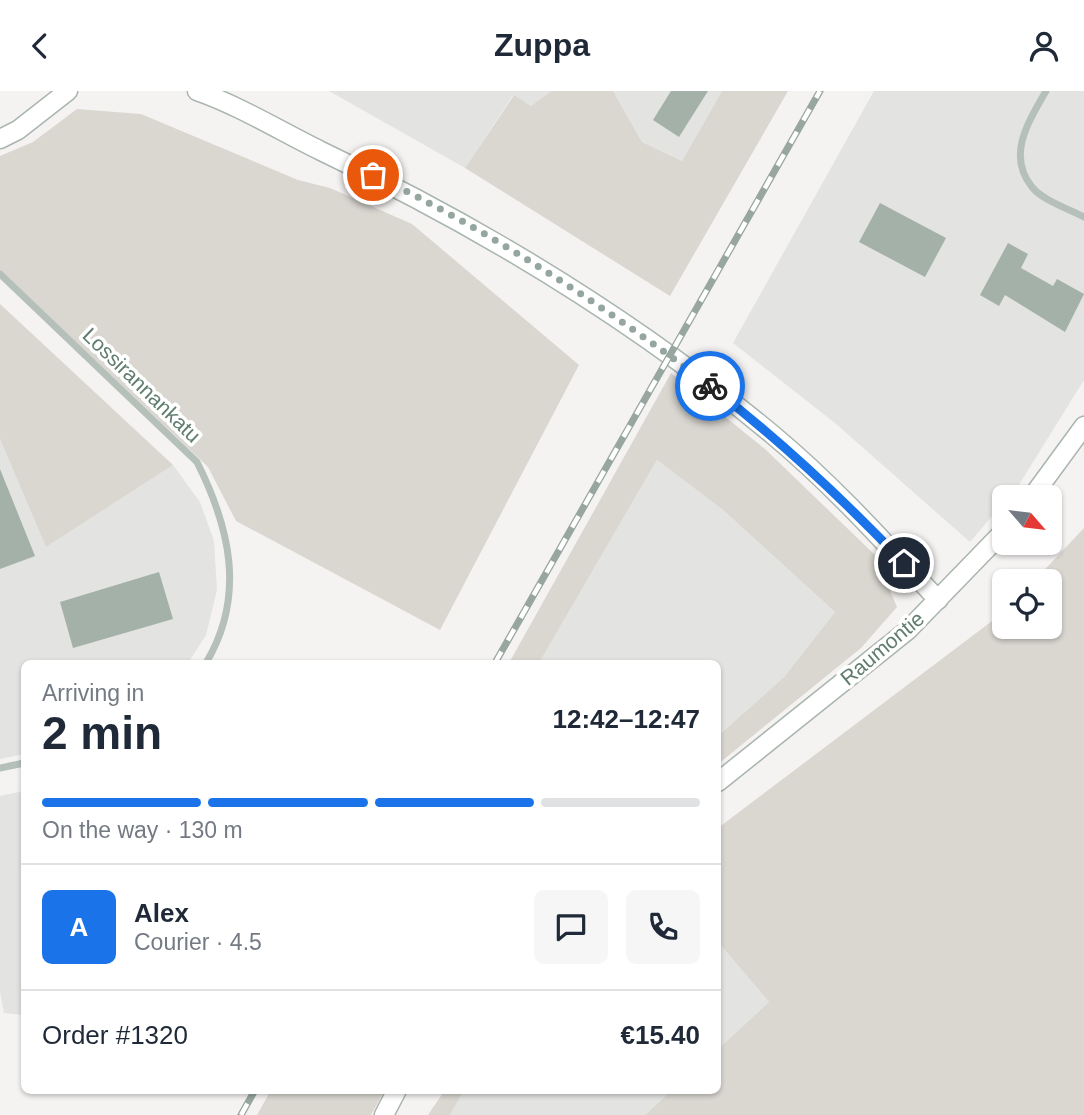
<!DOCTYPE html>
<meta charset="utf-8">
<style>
:root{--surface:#fff;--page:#f6f6f7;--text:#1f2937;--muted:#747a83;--line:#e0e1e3;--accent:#1a73e8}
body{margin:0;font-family:Arial,sans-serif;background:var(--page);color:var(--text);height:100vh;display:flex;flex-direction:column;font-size:26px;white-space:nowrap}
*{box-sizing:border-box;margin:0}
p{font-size:23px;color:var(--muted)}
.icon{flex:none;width:38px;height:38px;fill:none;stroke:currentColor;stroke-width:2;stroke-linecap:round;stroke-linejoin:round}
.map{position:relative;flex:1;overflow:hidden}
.side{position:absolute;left:21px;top:569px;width:700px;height:434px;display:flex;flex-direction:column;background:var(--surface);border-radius:10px;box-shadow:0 2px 5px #0004}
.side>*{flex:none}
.needle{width:46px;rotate:118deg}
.fabs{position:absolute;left:992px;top:394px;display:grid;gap:14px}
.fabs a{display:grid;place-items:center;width:70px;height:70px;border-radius:10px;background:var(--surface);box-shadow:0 2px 5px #0004;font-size:35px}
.pin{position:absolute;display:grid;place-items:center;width:60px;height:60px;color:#fff;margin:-30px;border:4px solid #fff;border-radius:50%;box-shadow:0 2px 7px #0007}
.courier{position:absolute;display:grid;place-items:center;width:70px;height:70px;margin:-35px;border:5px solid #1a73e8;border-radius:50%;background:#fff;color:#222;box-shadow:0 2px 9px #0007}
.overview em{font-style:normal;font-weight:700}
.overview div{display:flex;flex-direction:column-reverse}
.overview{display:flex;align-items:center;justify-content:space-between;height:119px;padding:0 21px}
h1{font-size:46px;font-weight:700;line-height:52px}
.bar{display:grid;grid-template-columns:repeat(4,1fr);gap:10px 7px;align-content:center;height:84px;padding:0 21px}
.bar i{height:9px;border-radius:5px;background:var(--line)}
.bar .current{background:var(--accent)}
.bar p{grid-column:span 4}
.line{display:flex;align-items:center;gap:18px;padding:0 21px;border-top:2px solid var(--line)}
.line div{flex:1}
.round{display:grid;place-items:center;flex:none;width:74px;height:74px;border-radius:10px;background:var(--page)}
header{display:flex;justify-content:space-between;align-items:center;height:91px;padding:0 21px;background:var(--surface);font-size:32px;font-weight:700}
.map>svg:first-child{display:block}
</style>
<header><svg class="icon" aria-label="back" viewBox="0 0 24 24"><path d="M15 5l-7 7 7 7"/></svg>Zuppa<svg class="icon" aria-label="person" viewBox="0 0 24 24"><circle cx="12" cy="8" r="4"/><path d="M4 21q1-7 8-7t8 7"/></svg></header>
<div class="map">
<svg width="1084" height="1024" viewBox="0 0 1084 1024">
<rect width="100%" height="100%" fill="#f5f2f2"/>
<!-- built -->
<g fill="#e3e3e1">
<polygon points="329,0 551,0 531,15 513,4 465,77"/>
<polygon points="613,0 722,0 682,70 642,51"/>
<polygon points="874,0 1084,0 1084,289 1015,400 1009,406 1004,406 1004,411 970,451 835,332 733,252"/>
<polygon points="0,348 46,456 173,374 200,411 214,450 217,499 206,544 188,572 24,572 24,663 0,668"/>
<polygon points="657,369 723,419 835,521 784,586 718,645 718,572 539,572"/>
<polygon points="24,700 24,924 4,922 0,901 0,705"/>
<polygon points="718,851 769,911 718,958"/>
<polygon points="464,999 672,999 645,1024 450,1024"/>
</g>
<!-- green -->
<g fill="#dad7d1">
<polygon points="551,0 613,0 642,51 682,70 722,0 788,0 670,205 465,77 514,4 531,15"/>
<polygon points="77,18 141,23 298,89 330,97 412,133 579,274 440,539 236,430 208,376 0,179 0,65 33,51"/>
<polygon points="0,213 173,374 46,456 0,348"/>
<polygon points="671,282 765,358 874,463 897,516 861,557 718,673 718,645 784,586 835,521 723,419 657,369 539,572 509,572"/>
<polygon points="1084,437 1084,1024 645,1024 672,999 718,999 718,958 769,911 718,851 718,737 1004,521 1004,536 1050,536 1050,490 1034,490"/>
<polygon points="271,999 385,999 371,1024 257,1024"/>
<polygon points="445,999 464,999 450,1024 428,1024"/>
</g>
<!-- building -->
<g fill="#a3b1a9">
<polygon points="671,0 708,0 679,46 653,29"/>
<polygon points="880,112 946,147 925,186 859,151"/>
<polygon points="1008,152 1028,163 1021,177 1053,195 1057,188 1084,203 1065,241 1005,204 999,215 980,204"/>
<polygon points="0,378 35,465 0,478"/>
<polygon points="159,481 173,528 73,557 60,511"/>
</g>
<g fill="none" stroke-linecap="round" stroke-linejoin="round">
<defs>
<g id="secondary">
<path d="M197,0C240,15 280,40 321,60C481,136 637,231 773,344C833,394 885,452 938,509"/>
<polyline points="0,48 18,39 68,0"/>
<polyline points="1032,406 1084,335"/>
<polyline points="718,691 908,539 1004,440"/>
<polyline points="384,1024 397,999"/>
</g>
</defs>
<!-- secondary casing -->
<use href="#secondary" stroke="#a9b5af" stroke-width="21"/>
<!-- street -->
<g stroke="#b6c0bb" stroke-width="7">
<path d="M1046,0C1029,30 1006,64 1032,96C1042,109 1069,118 1084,126"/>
<path d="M0,183L197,371C230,437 246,505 206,572"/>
<polyline points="0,677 24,672"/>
</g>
<!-- secondary -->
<use href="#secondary" stroke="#fff" stroke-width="18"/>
<defs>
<g id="rail">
<polyline points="495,572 820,0"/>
<polyline points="241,1024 255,999"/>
</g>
</defs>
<!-- rail casing -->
<use href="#rail" stroke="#97a69f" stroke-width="7"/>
<!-- rail -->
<use href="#rail" stroke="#fff" stroke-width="4.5" stroke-dasharray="13" stroke-linecap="butt"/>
</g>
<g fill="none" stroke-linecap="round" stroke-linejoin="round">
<!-- done -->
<path stroke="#94a69d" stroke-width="7" stroke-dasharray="0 12.6" d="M373,84C488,138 609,218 710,295"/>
<!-- route -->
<path stroke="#1a73e8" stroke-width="9" d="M710,295C780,349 843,408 904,472"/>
</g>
<g text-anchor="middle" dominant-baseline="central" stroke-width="7" stroke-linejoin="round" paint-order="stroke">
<!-- street labels -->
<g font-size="21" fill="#607d6f" stroke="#fff">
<text transform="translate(142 294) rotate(44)">Lossirannankatu</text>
<text transform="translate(882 557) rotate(-40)">Raumontie</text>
</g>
</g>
</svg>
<div class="fabs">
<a><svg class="needle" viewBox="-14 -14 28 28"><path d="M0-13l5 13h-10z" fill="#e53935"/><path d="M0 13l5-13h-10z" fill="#747a83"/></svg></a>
<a><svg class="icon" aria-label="locate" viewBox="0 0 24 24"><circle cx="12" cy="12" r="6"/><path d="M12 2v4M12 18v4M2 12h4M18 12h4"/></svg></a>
</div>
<div class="pin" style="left:373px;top:84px;background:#ea580c"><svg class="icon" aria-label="bag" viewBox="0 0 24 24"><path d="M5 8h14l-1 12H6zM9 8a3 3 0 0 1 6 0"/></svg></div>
<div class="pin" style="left:904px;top:472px;background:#1f2937"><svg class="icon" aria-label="home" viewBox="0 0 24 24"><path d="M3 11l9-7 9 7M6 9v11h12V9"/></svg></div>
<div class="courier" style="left:710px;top:295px"><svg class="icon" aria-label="bike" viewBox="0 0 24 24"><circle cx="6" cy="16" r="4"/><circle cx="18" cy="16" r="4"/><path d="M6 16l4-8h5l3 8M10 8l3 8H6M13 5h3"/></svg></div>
<section class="side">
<div class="overview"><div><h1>2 min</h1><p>Arriving in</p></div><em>12:42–12:47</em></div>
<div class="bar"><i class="current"></i><i class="current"></i><i class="current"></i><i></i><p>On the way · 130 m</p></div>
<div class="line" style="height:126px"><b class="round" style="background:var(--accent);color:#fff">A</b><div><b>Alex</b><p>Courier · 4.5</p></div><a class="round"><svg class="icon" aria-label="chat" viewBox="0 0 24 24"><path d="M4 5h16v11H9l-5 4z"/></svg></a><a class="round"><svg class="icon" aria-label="phone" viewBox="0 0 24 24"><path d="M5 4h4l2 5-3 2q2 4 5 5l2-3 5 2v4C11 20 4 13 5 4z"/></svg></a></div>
<div class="line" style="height:91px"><div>Order #1320</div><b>€15.40</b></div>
</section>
</div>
